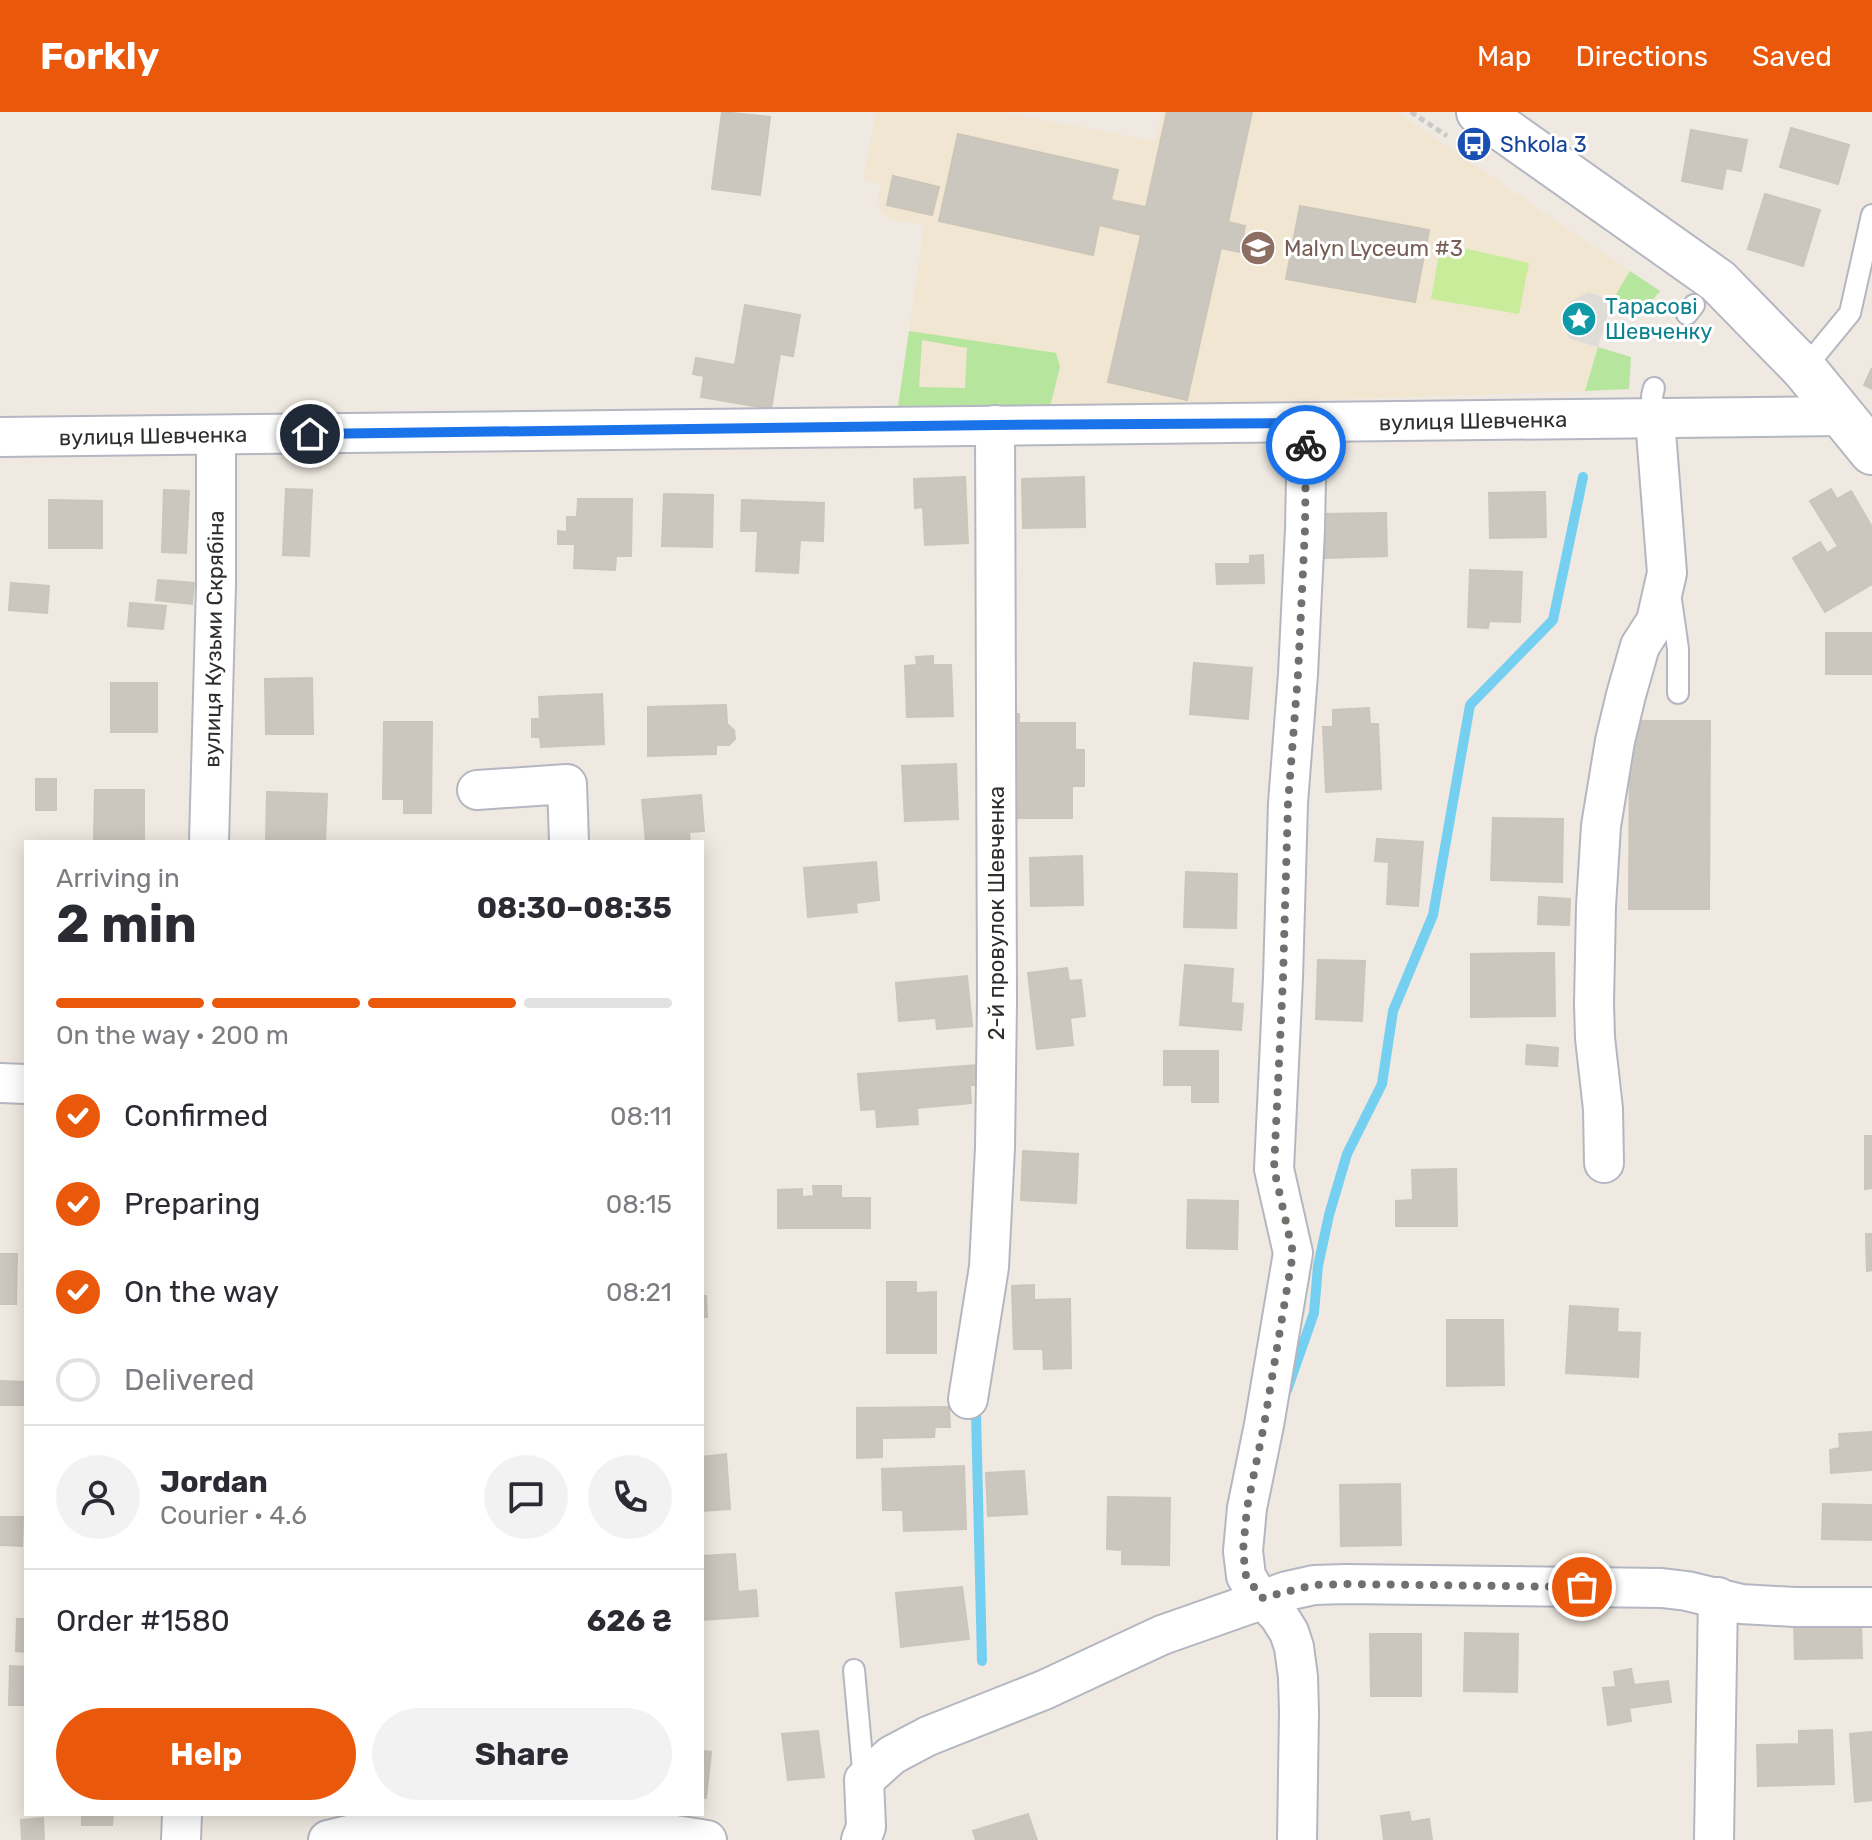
<!DOCTYPE html>
<meta charset="utf-8">
<style>
:root{--surface:#fff;--page:#f2f2f3;--text:#2b2b33;--muted:#7c7c81;--line:#e1e1e2;--accent:#ea580c}
body{margin:0;font-family:Rubik,sans-serif;background:var(--page);color:var(--text);height:100vh;display:flex;flex-direction:column;font-size:30px;white-space:nowrap}
*{box-sizing:border-box;margin:0}
p{font-size:26px;color:var(--muted)}
.icon{flex:none;width:44px;height:44px;fill:none;stroke:currentColor;stroke-width:2;stroke-linecap:round;stroke-linejoin:round}
.map{position:relative;flex:1;overflow:hidden}
.panel{position:absolute;left:24px;top:728px;width:680px;height:976px;display:flex;flex-direction:column;background:var(--surface);border-radius:0px;box-shadow:0 4px 20px #0003}
.panel>*{flex:none}
.pin{position:absolute;display:grid;place-items:center;width:68px;height:68px;color:#fff;margin:-34px;border:4px solid #fff;border-radius:50%;box-shadow:0 2px 8px #0007}
.courier{position:absolute;display:grid;place-items:center;width:80px;height:80px;margin:-40px;border:6px solid #1a73e8;border-radius:50%;background:#fff;color:#222;box-shadow:0 2px 10px #0007}
.head em{font-style:normal;font-weight:700}
.head div{display:flex;flex-direction:column-reverse}
.head{display:flex;align-items:center;justify-content:space-between;height:136px;padding:0 32px}
h1{font-size:52px;font-weight:700;line-height:60px}
.bar{display:grid;grid-template-columns:repeat(4,1fr);gap:12px 8px;align-content:center;height:96px;padding:0 32px}
.bar i{height:10px;border-radius:6px;background:var(--line)}
.bar .on{background:var(--accent)}
.bar p{grid-column:span 4}
.line{display:flex;align-items:center;gap:20px;padding:0 32px;border-top:2px solid var(--line)}
.line div{flex:1}
.round{display:grid;place-items:center;flex:none;width:84px;height:84px;border-radius:42px;background:var(--page)}
ol{padding:0 32px;list-style:none}
li{display:flex;align-items:center;gap:24px;height:88px}
li p{margin-inline-start:auto}
li .icon{padding:8px;border-radius:50%;background:var(--accent);color:#fff;stroke-width:4}
li:last-child{color:var(--muted)}
li i{width:44px;height:44px;border:4px solid var(--line);border-radius:50%}
.button{display:flex;gap:16px;margin-top:auto;padding:16px 32px}
.button a{flex:1;height:92px;border-radius:48px;background:var(--accent);color:#fff;font-size:32px;font-weight:700;line-height:92px;text-align:center}
.button a+a{background:var(--page);color:var(--text)}
header{display:flex;align-items:center;gap:48px;box-sizing:border-box;height:112px;padding:0 40px;background:var(--accent);color:#fff}
header strong{font-size:38px}
nav{display:flex;gap:44px;margin-inline-start:auto;font-size:28px}
.map>svg:first-child{display:block}
</style>
<header>
<strong>Forkly</strong>
<nav><a>Map</a><a>Directions</a><a>Saved</a></nav>
</header>
<div class="map">
<svg width="1872" height="1728" viewBox="0 0 1872 1728">
<rect width="100%" height="100%" fill="#efe9e1"/>
<!-- education -->
<polygon fill="#f0e6d1" points="876,0 1001,0 1155,29 1162,0 1397,0 1630,159 1612,189 1589,180 1570,227 1598,235 1585,279 1176,293 898,294 924,113 891,108 881,100 878,88 881,72 863,68"/>
<!-- green -->
<g fill="#b6e59e" fill-rule="evenodd">
<polygon points="1630,159 1660,179 1641,202 1612,189"/>
<path d="M909,219L1056,241L1060,255L1050,294H898ZM922,228L967,236L965,276L919,275Z"/>
<polygon points="1598,235 1631,245 1629,277 1585,279"/>
</g>
<!-- pitch -->
<polygon fill="#c9ec9a" points="1441,131 1529,151 1519,202 1431,187"/>
<!-- plaza -->
<polygon fill="#dfdcd8" points="1589,180 1612,189 1598,235 1570,227 1562,213 1569,190"/>
<g fill="none" stroke-linecap="round" stroke-linejoin="round">
<!-- stream -->
<g stroke="#75cff0" stroke-width="10">
<polyline points="1287,1278 1314,1201 1318,1154 1329,1103 1347,1042 1382,972 1393,899 1433,803 1470,593 1553,508 1583,365"/>
<polyline points="980,1292 976,1302 982,1549"/>
</g>
</g>
<!-- building -->
<g fill="#cbc7bf" stroke="#cbc5ba" stroke-width="2">
<polygon points="722,0 770,5 760,83 712,77"/>
<polygon points="1167,0 1252,0 1228,110 1245,114 1240,140 1221,136 1187,288 1108,270 1141,123 1099,113 1093,143 939,109 958,22 1118,58 1111,88 1146,95"/>
<polygon points="1791,16 1849,33 1838,72 1780,55"/>
<polygon points="1691,18 1747,28 1741,59 1726,56 1722,77 1682,69"/>
<polygon points="893,64 939,75 932,103 887,93"/>
<polygon points="1765,82 1820,98 1803,154 1748,137"/>
<polygon points="1300,94 1429,118 1415,190 1286,167"/>
<polygon points="745,193 800,203 793,244 780,242 771,297 701,285 704,264 693,262 696,246 735,253"/>
<polygon points="1872,256 1872,277 1864,273"/>
<polygon points="965,365 968,431 925,433 923,395 915,396 914,367"/>
<polygon points="1084,365 1085,415 1023,416 1022,367"/>
<polygon points="286,377 312,378 309,444 283,443"/>
<polygon points="1831,377 1837,387 1851,379 1872,415 1872,472 1825,500 1793,446 1820,430 1827,441 1838,434 1810,389"/>
<polygon points="164,378 189,379 186,441 162,440"/>
<polygon points="1545,380 1546,425 1490,426 1489,381"/>
<polygon points="664,382 713,383 712,435 662,434"/>
<polygon points="578,387 632,387 631,444 616,444 615,458 574,456 575,432 558,432 558,419 567,420 567,405 577,405"/>
<polygon points="49,388 102,389 102,436 49,436"/>
<polygon points="742,388 824,391 823,429 800,428 798,461 756,459 758,419 741,419"/>
<polygon points="1386,401 1387,444 1325,446 1324,402"/>
<polygon points="1263,443 1264,471 1217,472 1216,452 1250,452 1250,444"/>
<polygon points="1470,458 1522,460 1520,510 1489,509 1488,516 1468,515"/>
<polygon points="158,468 194,471 192,492 156,488"/>
<polygon points="11,471 49,474 47,501 9,498"/>
<polygon points="130,491 166,494 163,517 128,514"/>
<rect x="1826" y="521" width="46" height="41"/>
<polygon points="933,544 933,553 951,553 953,604 907,605 905,554 917,553 916,545"/>
<polygon points="1194,551 1252,556 1248,607 1190,602"/>
<polygon points="312,566 313,622 266,622 265,567"/>
<rect x="111" y="571" width="46" height="49"/>
<polygon points="602,582 604,632 541,635 540,625 532,625 532,607 540,607 539,585"/>
<polygon points="726,593 727,612 734,618 735,627 729,633 716,633 716,642 648,644 648,595"/>
<polygon points="1369,596 1370,612 1378,612 1381,677 1326,680 1323,615 1333,615 1333,598"/>
<polygon points="1010,602 1019,602 1019,611 1075,611 1075,638 1084,638 1084,674 1072,674 1072,706 1009,706"/>
<polygon points="1630,609 1710,609 1709,797 1629,797"/>
<polygon points="384,610 432,610 431,701 404,701 404,687 383,687"/>
<polygon points="956,652 958,707 905,709 902,654"/>
<rect x="36" y="667" width="20" height="31"/>
<polygon points="95,678 144,678 144,728 94,727"/>
<polygon points="267,680 327,682 325,730 266,730"/>
<polygon points="701,683 704,719 689,720 690,730 646,730 642,688"/>
<polygon points="1493,706 1563,707 1562,770 1491,768"/>
<polygon points="1377,727 1423,730 1418,794 1387,792 1389,750 1375,749"/>
<polygon points="1082,744 1083,793 1031,794 1030,746"/>
<polygon points="876,750 879,788 856,791 857,800 808,805 804,756"/>
<polygon points="1186,760 1237,762 1236,816 1184,815"/>
<polygon points="1539,785 1570,787 1569,813 1538,812"/>
<polygon points="1554,841 1555,904 1471,905 1471,842"/>
<polygon points="1318,848 1365,849 1362,909 1316,907"/>
<polygon points="1185,853 1233,857 1231,891 1243,892 1241,918 1180,913"/>
<polygon points="1067,856 1069,869 1081,868 1085,904 1070,906 1073,933 1037,937 1028,861"/>
<polygon points="967,864 972,914 937,917 936,906 899,909 896,871"/>
<polygon points="1527,933 1558,936 1557,954 1526,952"/>
<polygon points="1164,939 1218,939 1218,990 1192,990 1192,973 1164,973"/>
<polygon points="978,953 979,973 970,973 971,991 917,996 914,958"/>
<polygon points="914,958 918,1012 877,1015 876,997 861,998 858,962"/>
<polygon points="1865,1024 1872,1024 1872,1076 1865,1077"/>
<polygon points="1023,1039 1078,1042 1076,1091 1021,1088"/>
<polygon points="1456,1057 1457,1114 1396,1114 1396,1089 1413,1088 1412,1058"/>
<polygon points="813,1074 841,1074 841,1086 870,1086 870,1116 778,1116 778,1078 802,1077 802,1085 814,1084"/>
<polygon points="1188,1088 1238,1089 1237,1137 1187,1136"/>
<polygon points="1866,1122 1872,1122 1872,1158 1867,1159"/>
<polygon points="0,1142 17,1142 16,1192 0,1192"/>
<polygon points="887,1170 916,1170 916,1181 936,1180 936,1241 887,1241"/>
<polygon points="1034,1173 1034,1188 1070,1187 1071,1256 1044,1257 1043,1237 1014,1237 1012,1174"/>
<polygon points="702,1184 706,1184 707,1205 702,1205"/>
<polygon points="1570,1194 1618,1197 1617,1220 1640,1221 1638,1265 1566,1261"/>
<polygon points="1447,1208 1503,1208 1504,1273 1447,1274"/>
<polygon points="0,1269 26,1270 26,1293 0,1293"/>
<polygon points="949,1295 950,1315 935,1315 934,1325 882,1326 882,1345 857,1346 857,1296"/>
<polygon points="1872,1320 1872,1358 1831,1361 1830,1338 1840,1336 1839,1322"/>
<polygon points="726,1342 730,1397 702,1399 702,1345"/>
<polygon points="964,1354 966,1417 904,1419 903,1398 883,1398 882,1357"/>
<polygon points="1024,1359 1027,1402 988,1404 986,1361"/>
<polygon points="1400,1372 1401,1433 1341,1434 1340,1373"/>
<polygon points="1108,1385 1170,1386 1169,1453 1122,1452 1122,1438 1107,1437"/>
<polygon points="1823,1392 1872,1393 1872,1428 1822,1427"/>
<polygon points="0,1405 23,1405 22,1434 0,1433"/>
<polygon points="735,1442 738,1480 756,1478 758,1504 702,1508 702,1444"/>
<polygon points="962,1475 969,1527 901,1535 896,1481"/>
<polygon points="17,1507 26,1507 26,1540 16,1539"/>
<polygon points="1861,1511 1862,1546 1795,1547 1794,1512"/>
<polygon points="1465,1521 1518,1522 1517,1580 1464,1579"/>
<polygon points="1370,1522 1421,1522 1421,1584 1371,1584"/>
<polygon points="10,1554 26,1555 26,1593 9,1593"/>
<polygon points="1631,1557 1634,1573 1668,1569 1671,1590 1629,1596 1631,1609 1608,1613 1603,1576 1616,1575 1614,1560"/>
<polygon points="1832,1618 1834,1672 1758,1674 1757,1633 1799,1632 1799,1619"/>
<polygon points="818,1619 824,1665 788,1668 782,1622"/>
<polygon points="1872,1620 1872,1688 1855,1690 1850,1622"/>
<polygon points="702,1639 711,1640 706,1686 702,1685"/>
<polygon points="1409,1700 1411,1710 1429,1707 1432,1728 1384,1728 1381,1704"/>
<polygon points="82,1702 113,1702 112,1713 82,1713"/>
<polygon points="1028,1702 1037,1728 976,1728 973,1719"/>
<polygon points="43,1706 44,1728 22,1728 21,1708"/>
</g>
<g fill="none" stroke-linecap="round" stroke-linejoin="round">
<defs>
<g id="service">
<polyline points="1687,202 1694,193"/>
<polyline points="1804,257 1850,201 1872,103"/>
<polyline points="1654,276 1652,284 1655,307"/>
<polyline points="1671,488 1678,537 1678,581"/>
<polyline points="854,1558 864,1668"/>
</g>
<g id="minor">
<polyline points="0,325 1842,304"/>
<polyline points="477,678 567,672 569,730"/>
<polyline points="209,730 216,473 216,323"/>
<polyline points="0,971 26,972"/>
<polyline points="1604,1051 1603,997 1595,926 1594,891 1596,794 1601,714 1615,629 1626,583 1640,534 1656,509 1667,461 1655,307"/>
<polyline points="968,1287 989,1155 995,1036 997,890 995,313"/>
<polyline points="181,1728 182,1702"/>
<polyline points="328,1728 357,1721 397,1715 552,1709 594,1710 707,1728"/>
<polyline points="861,1728 866,1715 864,1668 892,1643 928,1624 1044,1578 1162,1523 1287,1479 1314,1473 1346,1472 1662,1476 1687,1479 1741,1492 1795,1495 1872,1495"/>
<polyline points="1297,1728 1299,1600 1298,1565 1294,1535 1289,1520 1279,1504 1253,1476 1246,1464 1243,1439 1247,1396 1264,1313 1293,1141 1274,1057 1283,866 1288,691 1298,562 1305,417 1307,311"/>
<polyline points="1714,1728 1718,1485"/>
</g>
<polyline id="tertiary" points="1479,0 1718,169 1804,257 1872,340"/>
</defs>
<!-- service casing -->
<use href="#service" stroke="#b4b7c1" stroke-width="24"/>
<!-- minor casing -->
<use href="#minor" stroke="#b4b7c1" stroke-width="42"/>
<!-- tertiary casing -->
<use href="#tertiary" stroke="#b4b7c1" stroke-width="48"/>
<!-- path -->
<polyline stroke="#c9c9c9" stroke-width="5" stroke-dasharray="6 4" stroke-linecap="butt" points="1411,0 1447,24"/>
<!-- service -->
<use href="#service" stroke="#fff" stroke-width="20"/>
<!-- minor -->
<use href="#minor" stroke="#fff" stroke-width="38"/>
<!-- tertiary -->
<use href="#tertiary" stroke="#fff" stroke-width="44"/>
</g>
<g fill="none" stroke-linecap="round" stroke-linejoin="round">
<!-- done -->
<polyline stroke="#726f6d" stroke-width="8" stroke-dasharray="0 14.4" points="1306,333 1305,417 1298,562 1288,691 1283,866 1274,1057 1293,1141 1264,1313 1247,1396 1243,1439 1246,1464 1262,1486 1314,1473 1346,1472 1582,1475"/>
<!-- route -->
<polyline stroke="#1a73e8" stroke-width="10" points="310,322 995,313 1307,311 1306,333"/>
</g>
<!-- icons -->
<defs>
<symbol id="bus-disc" viewBox="-11 -11 22 22"><circle r="9.5" fill="#1a4fb4" stroke="#fff"/><path d="M-5-6H5V4H4V6H2V4H-2V6H-4V4H-5ZM-3.5-4V0h7V-4ZM-3.5 1.2v1.5H-2V1.2ZM2 1.2v1.5H3.5V1.2Z" fill="#fff"/></symbol>
<symbol id="school-disc" viewBox="-11 -11 22 22"><circle r="9.5" fill="#8d6e63" stroke="#fff"/><path d="M0-5L7-2L0 1L-7-2ZM-4 1L0 2.5L4 1V4Q0 6-4 4Z" fill="#fff"/></symbol>
<symbol id="sight-disc" viewBox="-11 -11 22 22"><circle r="9.5" fill="#0f9aa8" stroke="#fff"/><path d="M0-6L1.8-2.2L6-1.7L2.9 1.2L3.7 5.4L0 3.3L-3.7 5.4L-2.9 1.2L-6-1.7L-1.8-2.2Z" fill="#fff"/></symbol>
</defs>
<g fill-rule="evenodd">
<use href="#bus-disc" x="1454" y="12" width="40" height="40"/>
<use href="#school-disc" x="1238" y="116" width="40" height="40"/>
<use href="#sight-disc" x="1559" y="187" width="40" height="40"/>
</g>
<g text-anchor="middle" dominant-baseline="central" stroke-width="6" stroke-linejoin="round" paint-order="stroke">
<!-- transit labels -->
<g font-size="22" fill="#164399" stroke="#fff" text-anchor="start">
<text x="1500" y="32">Shkola 3</text>
</g>
<!-- education labels -->
<g font-size="22" fill="#785e54" stroke="#fff" text-anchor="start">
<text x="1284" y="136">Malyn Lyceum #3</text>
</g>
<!-- culture labels -->
<g font-size="22" fill="#0d838f" stroke="#fff" text-anchor="start">
<text x="1605" y="194">Тарасові<tspan x="1605" dy="25">Шевченку</tspan></text>
</g>
<!-- street labels -->
<g font-size="22" fill="#2e2e2e" stroke="#fff">
<text transform="translate(1473 309) rotate(-1)">вулиця Шевченка</text>
<text transform="translate(153 324) rotate(-1)">вулиця Шевченка</text>
<text transform="translate(214 527) rotate(-89)">вулиця Кузьми Скрябіна</text>
<text transform="translate(996 801) rotate(-90)">2-й провулок Шевченка</text>
</g>
</g>
</svg>
<div class="pin" style="left:1582px;top:1475px;background:#ea580c"><svg class="icon" aria-label="bag" viewBox="0 0 24 24"><path d="M5 8h14l-1 12H6zM9 8a3 3 0 0 1 6 0"/></svg></div>
<div class="pin" style="left:310px;top:322px;background:#1f2937"><svg class="icon" aria-label="home" viewBox="0 0 24 24"><path d="M3 11l9-7 9 7M6 9v11h12V9"/></svg></div>
<div class="courier" style="left:1306px;top:333px"><svg class="icon" aria-label="bike" viewBox="0 0 24 24"><circle cx="6" cy="16" r="4"/><circle cx="18" cy="16" r="4"/><path d="M6 16l4-8h5l3 8M10 8l3 8H6M13 5h3"/></svg></div>
<section class="panel">
<div class="head"><div><h1>2 min</h1><p>Arriving in</p></div><em>08:30–08:35</em></div>
<div class="bar"><i class="on"></i><i class="on"></i><i class="on"></i><i></i><p>On the way · 200 m</p></div>
<ol>
<li><svg class="icon" aria-label="check" viewBox="0 0 24 24"><path d="M5 12l5 5 9-10"/></svg>Confirmed<p>08:11</p></li>
<li><svg class="icon" aria-label="check" viewBox="0 0 24 24"><path d="M5 12l5 5 9-10"/></svg>Preparing<p>08:15</p></li>
<li><svg class="icon" aria-label="check" viewBox="0 0 24 24"><path d="M5 12l5 5 9-10"/></svg>On the way<p>08:21</p></li>
<li><i></i>Delivered</li>
</ol>
<div class="line" style="height:144px"><a class="round"><svg class="icon" aria-label="person" viewBox="0 0 24 24"><circle cx="12" cy="8" r="4"/><path d="M4 21q1-7 8-7t8 7"/></svg></a><div><b>Jordan</b><p>Courier · 4.6</p></div><a class="round"><svg class="icon" aria-label="chat" viewBox="0 0 24 24"><path d="M4 5h16v11H9l-5 4z"/></svg></a><a class="round"><svg class="icon" aria-label="phone" viewBox="0 0 24 24"><path d="M5 4h4l2 5-3 2q2 4 5 5l2-3 5 2v4C11 20 4 13 5 4z"/></svg></a></div>
<div class="line" style="height:104px"><div>Order #1580</div><b>626 ₴</b></div>
<div class="button"><a>Help</a><a>Share</a></div>
</section>
</div>
